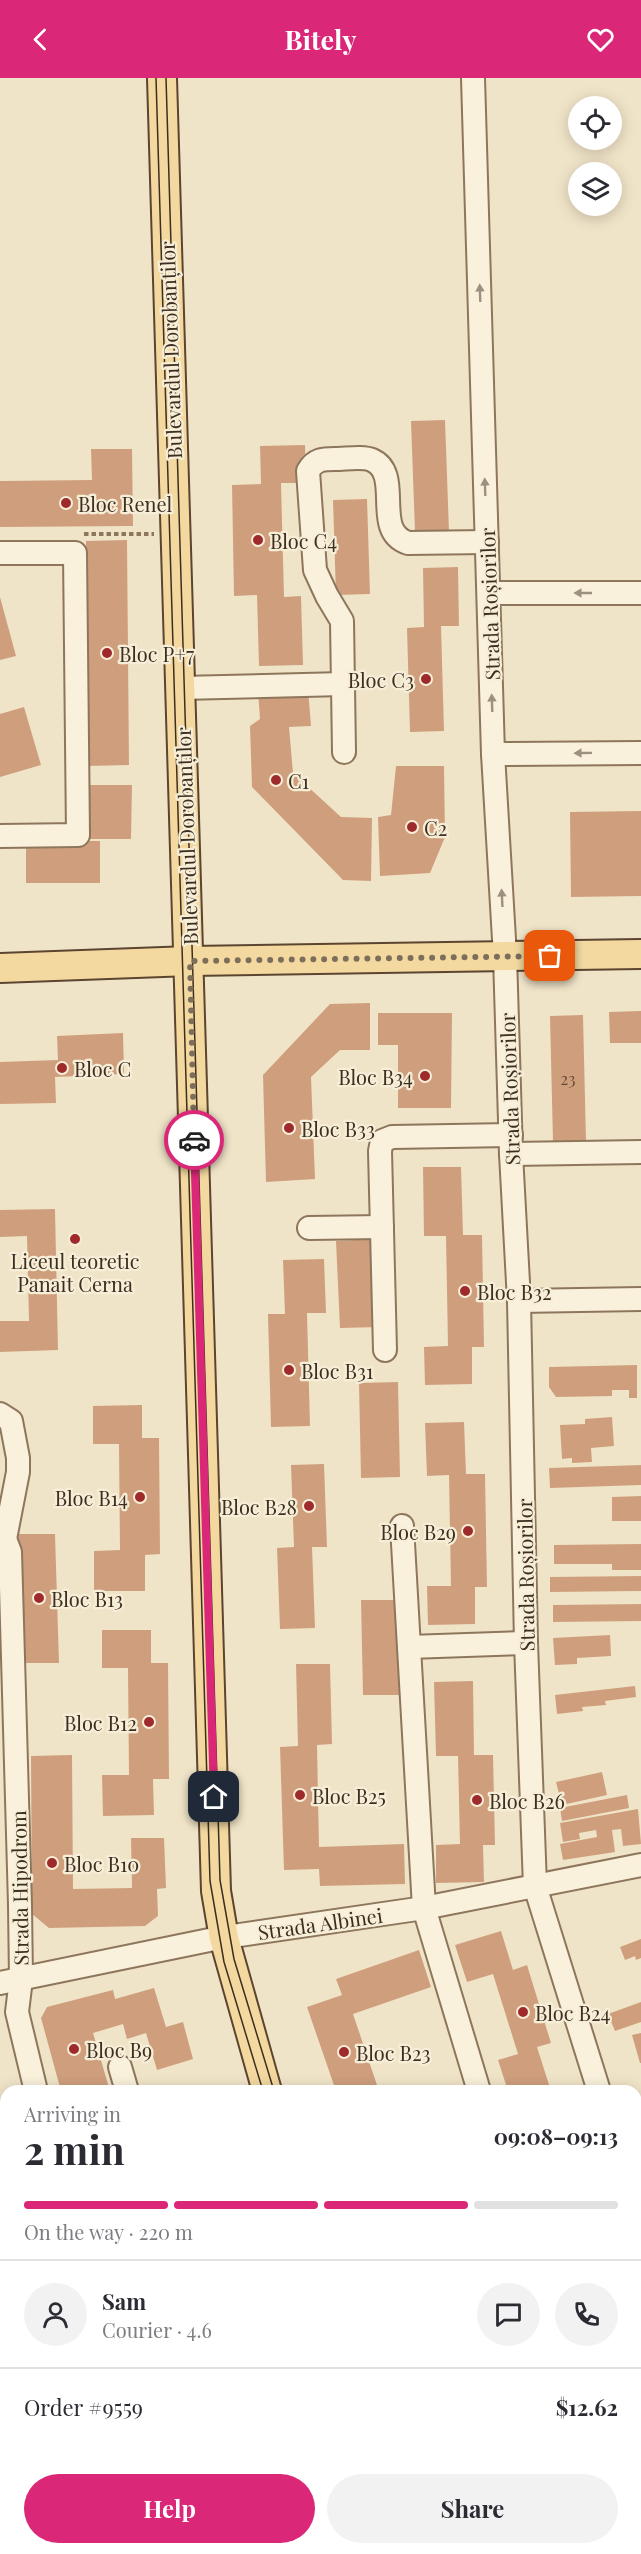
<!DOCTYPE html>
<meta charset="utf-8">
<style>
:root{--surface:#fff;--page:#f2f2f3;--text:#2b2b33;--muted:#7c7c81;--line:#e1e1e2;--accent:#db2777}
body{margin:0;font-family:"Playfair Display",serif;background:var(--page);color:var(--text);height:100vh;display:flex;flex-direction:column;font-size:22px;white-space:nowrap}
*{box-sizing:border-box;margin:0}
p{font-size:20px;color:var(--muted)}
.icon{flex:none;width:33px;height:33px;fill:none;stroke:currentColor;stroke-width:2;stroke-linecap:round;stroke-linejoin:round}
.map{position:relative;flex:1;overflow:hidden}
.side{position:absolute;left:0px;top:2007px;width:642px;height:470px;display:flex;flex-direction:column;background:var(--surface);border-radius:18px 18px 0 0;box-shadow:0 3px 15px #0003}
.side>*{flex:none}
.tools{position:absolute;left:568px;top:18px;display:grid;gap:12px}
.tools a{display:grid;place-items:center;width:54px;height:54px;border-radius:50%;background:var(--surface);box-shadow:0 3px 15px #0003;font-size:30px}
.pin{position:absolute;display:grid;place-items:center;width:51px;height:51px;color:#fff;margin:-26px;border-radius:12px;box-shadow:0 3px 9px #0006}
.courier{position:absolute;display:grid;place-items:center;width:60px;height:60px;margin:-30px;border:4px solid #db2777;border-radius:50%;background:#fff;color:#222;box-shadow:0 2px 8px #0007}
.head em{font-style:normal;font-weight:700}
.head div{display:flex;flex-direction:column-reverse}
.head{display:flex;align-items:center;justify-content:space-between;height:102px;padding:0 24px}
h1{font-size:39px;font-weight:700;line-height:45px}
.bar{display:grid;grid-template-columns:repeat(4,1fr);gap:9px 6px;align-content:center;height:72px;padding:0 24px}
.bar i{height:8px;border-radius:4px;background:var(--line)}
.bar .current{background:var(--accent)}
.bar p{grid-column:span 4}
.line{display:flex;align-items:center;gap:15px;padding:0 24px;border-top:2px solid var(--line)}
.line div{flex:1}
.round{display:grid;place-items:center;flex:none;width:63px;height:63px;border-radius:32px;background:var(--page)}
.action{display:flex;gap:12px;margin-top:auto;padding:12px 24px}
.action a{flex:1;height:69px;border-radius:36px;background:var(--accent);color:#fff;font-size:24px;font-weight:700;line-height:69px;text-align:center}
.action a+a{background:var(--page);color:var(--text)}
header{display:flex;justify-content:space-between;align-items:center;height:78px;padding:0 24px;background:var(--accent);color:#fff;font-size:27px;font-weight:700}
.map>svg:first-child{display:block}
</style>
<header><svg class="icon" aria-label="back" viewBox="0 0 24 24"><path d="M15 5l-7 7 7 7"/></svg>Bitely<svg class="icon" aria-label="heart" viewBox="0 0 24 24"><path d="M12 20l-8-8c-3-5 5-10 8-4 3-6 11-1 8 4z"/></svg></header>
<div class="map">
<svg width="641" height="2476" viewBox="0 0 641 2476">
<rect width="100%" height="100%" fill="#f0e4c8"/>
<!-- building -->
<g fill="#cf9f7d">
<polygon points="445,342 449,453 415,454 411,343"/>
<polygon points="305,367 306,405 281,405 284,519 301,518 303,587 259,588 257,517 234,518 232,407 261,406 260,368"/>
<polygon points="91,371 132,371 133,448 0,449 0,403 92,402"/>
<polygon points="367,421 370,516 336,517 333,422"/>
<polygon points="127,462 129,687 88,688 86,463"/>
<polygon points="458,489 459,548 441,548 444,653 410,654 407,550 424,549 423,490"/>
<polygon points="0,519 16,578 0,582"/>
<polygon points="308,611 311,648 289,649 293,695 341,739 372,740 371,803 343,802 252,709 250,648 260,641 258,613"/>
<polygon points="24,629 41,687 0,699 0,636"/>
<polygon points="396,688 444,688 445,759 430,795 380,798 378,739 391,737"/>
<polygon points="89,707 132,707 131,761 89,761"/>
<polygon points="641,733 641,818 571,819 570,734"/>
<rect x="26" y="763" width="74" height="42"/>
<polygon points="370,925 370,972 340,972 311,999 315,1101 266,1104 263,997 330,926"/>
<polygon points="641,933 641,965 610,965 609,934"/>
<polygon points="378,935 452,935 451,1030 398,1030 398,967 378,967"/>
<polygon points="583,937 586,1063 553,1064 550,938"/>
<polygon points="123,955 124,996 55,999 56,1025 0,1026 0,984 58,982 57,958"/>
<polygon points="423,1089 461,1089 463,1157 482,1157 484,1269 472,1269 472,1306 425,1307 424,1269 448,1268 446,1158 424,1158"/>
<polygon points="55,1131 58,1272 0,1274 0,1243 29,1243 27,1158 0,1159 0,1132"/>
<polygon points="376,1161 380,1249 340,1250 336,1163"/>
<polygon points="324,1181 326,1235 307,1235 310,1348 271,1349 268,1236 285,1236 283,1182"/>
<polygon points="637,1287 637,1320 629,1320 629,1312 612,1312 612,1318 556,1319 549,1309 549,1289"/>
<polygon points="398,1304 400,1399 361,1400 359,1305"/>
<polygon points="142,1327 142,1360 159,1360 160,1476 145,1477 145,1513 94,1513 94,1473 120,1472 119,1366 93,1366 93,1328"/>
<polygon points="612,1339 614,1368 591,1370 592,1384 572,1385 572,1380 562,1381 560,1347 585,1346 585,1341"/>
<polygon points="464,1344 466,1396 485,1396 487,1509 475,1509 475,1546 428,1547 427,1508 451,1508 449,1397 427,1398 425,1345"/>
<polygon points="324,1386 327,1469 312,1469 315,1550 280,1551 277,1470 294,1469 291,1387"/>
<polygon points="641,1387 641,1407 550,1410 549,1390"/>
<polygon points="641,1418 641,1443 612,1443 612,1419"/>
<polygon points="18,1456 55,1456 59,1585 22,1585"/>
<polygon points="641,1466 641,1492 612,1492 612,1486 554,1486 554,1467"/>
<polygon points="641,1498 641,1513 550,1514 550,1499"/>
<polygon points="361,1522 400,1522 402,1617 363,1617"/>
<polygon points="641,1526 641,1543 553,1544 553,1527"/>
<polygon points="102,1552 151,1552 151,1585 168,1585 169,1701 153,1701 154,1737 103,1738 102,1697 129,1697 128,1590 102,1590"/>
<polygon points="610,1557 611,1578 577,1580 577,1586 555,1587 553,1560"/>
<polygon points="296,1586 330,1586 332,1666 317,1667 319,1769 404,1766 405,1806 320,1808 319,1791 284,1792 280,1669 298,1668"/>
<polygon points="473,1603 474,1677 493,1677 495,1767 483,1767 484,1804 436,1805 436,1767 460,1766 458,1678 436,1678 434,1604"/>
<polygon points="635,1608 636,1619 605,1623 606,1627 582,1629 583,1633 557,1636 555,1617"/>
<polygon points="72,1677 73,1811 132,1810 131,1760 164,1760 166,1810 157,1811 158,1838 145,1848 49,1850 32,1836 31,1678"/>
<polygon points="602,1694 607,1717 562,1727 556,1704"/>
<polygon points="627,1717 629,1730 562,1743 560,1730"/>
<polygon points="638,1731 641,1766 623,1768 621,1751 612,1752 615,1774 563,1782 560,1766 597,1759 596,1752 579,1755 580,1761 563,1764 560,1745"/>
<polygon points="501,1853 513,1892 527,1887 551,1965 537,1969 551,2013 508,2013 498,1982 518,1976 493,1896 467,1904 455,1867"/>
<polygon points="641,1861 641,1880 636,1882 635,1878 625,1882 620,1869"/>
<polygon points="419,1872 431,1909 353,1936 379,2013 336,2013 307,1929 342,1917 336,1901"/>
<polygon points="154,1910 166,1949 183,1944 193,1981 157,1992 146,1955 127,1961 123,1946 93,1955 110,2013 61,2013 41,1940 47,1929 113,1912 115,1921"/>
<polygon points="641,1924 641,1944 615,1953 608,1936"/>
<polygon points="641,1955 641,1985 640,1985 632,1957"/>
<polygon points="0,2043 6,2060 6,2066 0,2068"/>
<polygon points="5,2123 6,2160 0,2162 0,2125"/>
<polygon points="6,2196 6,2216 5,2216 0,2198"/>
<polygon points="641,2332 641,2387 636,2373 636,2334"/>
<polygon points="0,2403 6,2419 6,2463 0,2465"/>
<polygon points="40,2470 157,2470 159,2476 25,2476"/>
<polygon points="313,2470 360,2470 362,2476 315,2476"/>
<polygon points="478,2470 524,2470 526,2476 480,2476"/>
</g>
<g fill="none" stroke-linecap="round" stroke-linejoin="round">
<defs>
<g id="minor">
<polyline points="473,0 493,676 505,878 511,1076 519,1223 526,1565 535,1808 599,2013"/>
<polyline points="0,475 75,475 78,757 0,758"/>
<polyline points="489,515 641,515"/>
<polyline points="181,610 343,606"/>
<path d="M344,674L342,543L327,518L315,492L308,393C315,381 323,381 335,381C346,381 363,378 372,382C404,396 371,453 408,465L487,464"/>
<polyline points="493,676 641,675"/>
<polyline points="511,1076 641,1074"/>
<polyline points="309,1150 382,1149"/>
<polyline points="519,1223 641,1221"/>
<polyline points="385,1272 380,1073 382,1063 392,1059 511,1057"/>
<polyline points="0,1336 11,1343 18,1380 18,1394 5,1461"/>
<polyline points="402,1448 424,1830 479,2013"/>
<polyline points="5,1461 10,1474 20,1827 21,1901 17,1934 36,2013"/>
<polyline points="409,1569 526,1565"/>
<polyline points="0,1905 219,1860 424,1830 641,1787"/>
<polyline points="120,1989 127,2013"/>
<polyline points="0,2081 6,2079"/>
<polyline points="636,2129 641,2145"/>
<polyline points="0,2176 6,2173"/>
<polyline points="0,2282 6,2300"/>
<polyline points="636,2300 641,2298"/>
<polyline points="175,2470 177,2476"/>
<polyline points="622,2470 629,2476"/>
<polyline points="0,2475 14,2470"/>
<polyline points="239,2476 254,2471 266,2476"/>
</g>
<g id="major">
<polyline points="162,0 216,1813 224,1860 267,2013"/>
<polyline points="0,890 190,883 641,876"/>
<polyline points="413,2470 414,2476"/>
</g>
</defs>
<!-- minor casing -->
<use href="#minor" stroke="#8d765c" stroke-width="26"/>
<!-- major casing -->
<use href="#major" stroke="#5b4430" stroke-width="32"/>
<!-- path -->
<polyline stroke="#8d765c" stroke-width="4" stroke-dasharray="4.5 3" stroke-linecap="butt" points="84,456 154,456"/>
<!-- minor -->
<use href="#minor" stroke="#faf1dc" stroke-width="22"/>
<!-- major -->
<use href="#major" stroke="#f3d9a0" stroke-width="28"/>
<!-- tram -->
<g stroke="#3d2e20" stroke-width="1.5">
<polyline points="156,0 210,1803 224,1884 263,2013"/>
<polyline points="166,0 220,1802 234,1881 274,2013"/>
<polyline points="407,2470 409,2476"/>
<polyline points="419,2470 421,2476"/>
</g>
</g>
<!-- one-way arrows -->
<defs><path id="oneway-solid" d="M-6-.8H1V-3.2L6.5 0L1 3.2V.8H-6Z" transform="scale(1.5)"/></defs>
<g fill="#9c907e">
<use href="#oneway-solid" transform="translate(480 215) rotate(-92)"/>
<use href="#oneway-solid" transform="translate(485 409) rotate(-92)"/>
<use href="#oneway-solid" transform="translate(583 515) rotate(180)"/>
<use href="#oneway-solid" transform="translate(492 625) rotate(-92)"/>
<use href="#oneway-solid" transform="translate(583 675) rotate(179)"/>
<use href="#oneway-solid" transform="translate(502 820) rotate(-93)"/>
</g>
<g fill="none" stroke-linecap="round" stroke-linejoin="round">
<!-- done -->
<polyline stroke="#7c6e5b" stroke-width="6" stroke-dasharray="0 10.8" points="194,1062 190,883 550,878"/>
<!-- route -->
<polyline stroke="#db2777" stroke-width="8" points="194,1062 214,1719"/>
</g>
<!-- markers -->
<g fill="#9e2a2b" stroke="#f7eed8" stroke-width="2">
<circle cx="66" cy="425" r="6"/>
<circle cx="258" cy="462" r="6"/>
<circle cx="107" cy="575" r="6"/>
<circle cx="426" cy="601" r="6"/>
<circle cx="276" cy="702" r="6"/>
<circle cx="412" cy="749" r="6"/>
<circle cx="62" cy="990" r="6"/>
<circle cx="425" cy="998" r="6"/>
<circle cx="289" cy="1050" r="6"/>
<circle cx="75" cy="1161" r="6"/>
<circle cx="465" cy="1213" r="6"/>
<circle cx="289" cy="1292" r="6"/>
<circle cx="140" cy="1419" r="6"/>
<circle cx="309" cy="1428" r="6"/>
<circle cx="468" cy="1453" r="6"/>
<circle cx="39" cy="1520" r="6"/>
<circle cx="149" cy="1644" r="6"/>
<circle cx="300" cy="1717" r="6"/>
<circle cx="477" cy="1722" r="6"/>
<circle cx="52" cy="1785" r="6"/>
<circle cx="523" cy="1934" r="6"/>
<circle cx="74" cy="1971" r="6"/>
<circle cx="344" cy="1974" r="6"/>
</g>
<g text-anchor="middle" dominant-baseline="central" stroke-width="4.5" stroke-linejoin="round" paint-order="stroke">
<!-- number labels -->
<g font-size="16" fill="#624a37">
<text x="568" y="1000">23</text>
</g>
<!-- street labels -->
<g font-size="20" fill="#3d2e20" stroke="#f7eed8">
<text transform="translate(170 272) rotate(-92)">Bulevardul Dorobanților</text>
<text transform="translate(489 526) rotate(-92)">Strada Roșiorilor</text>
<text transform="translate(186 758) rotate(-92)">Bulevardul Dorobanților</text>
<text transform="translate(509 1011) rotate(-92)">Strada Roșiorilor</text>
<text transform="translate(525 1497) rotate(-91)">Strada Roșiorilor</text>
<text transform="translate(19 1810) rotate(-91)">Strada Hipodrom</text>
<text transform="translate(320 1845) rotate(-8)">Strada Albinei</text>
</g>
<!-- poi labels -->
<g font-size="20" fill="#3d2e20" stroke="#f7eed8" text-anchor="start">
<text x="78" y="425">Bloc Renel</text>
<text x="270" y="462">Bloc C4</text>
<text x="119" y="575">Bloc P+7</text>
<text x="414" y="601" text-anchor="end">Bloc C3</text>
<text x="288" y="702">C1</text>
<text x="424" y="749">C2</text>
<text x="74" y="990">Bloc C</text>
<text x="413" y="998" text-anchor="end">Bloc B34</text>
<text x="301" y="1050">Bloc B33</text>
<text x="75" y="1182" text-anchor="middle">Liceul teoretic<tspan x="75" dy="23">Panait Cerna</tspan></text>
<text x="477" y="1213">Bloc B32</text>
<text x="301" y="1292">Bloc B31</text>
<text x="128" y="1419" text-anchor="end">Bloc B14</text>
<text x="297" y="1428" text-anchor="end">Bloc B28</text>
<text x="456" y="1453" text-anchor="end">Bloc B29</text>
<text x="51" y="1520">Bloc B13</text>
<text x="137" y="1644" text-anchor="end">Bloc B12</text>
<text x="312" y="1717">Bloc B25</text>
<text x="489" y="1722">Bloc B26</text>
<text x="64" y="1785">Bloc B10</text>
<text x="535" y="1934">Bloc B24</text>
<text x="86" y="1971">Bloc B9</text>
<text x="356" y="1974">Bloc B23</text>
</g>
</g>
</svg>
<div class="tools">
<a><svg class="icon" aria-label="locate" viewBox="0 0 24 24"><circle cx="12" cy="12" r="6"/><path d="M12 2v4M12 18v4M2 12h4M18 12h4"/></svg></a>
<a><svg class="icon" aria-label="layers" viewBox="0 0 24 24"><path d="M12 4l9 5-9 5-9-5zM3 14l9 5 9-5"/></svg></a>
</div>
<div class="pin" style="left:550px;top:878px;background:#ea580c"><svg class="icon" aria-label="bag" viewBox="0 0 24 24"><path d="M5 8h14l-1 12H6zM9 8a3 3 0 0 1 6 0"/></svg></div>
<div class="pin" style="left:214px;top:1719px;background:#1f2937"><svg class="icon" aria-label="home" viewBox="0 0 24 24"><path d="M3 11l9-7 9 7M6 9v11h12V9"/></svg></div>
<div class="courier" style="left:194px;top:1062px"><svg class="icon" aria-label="car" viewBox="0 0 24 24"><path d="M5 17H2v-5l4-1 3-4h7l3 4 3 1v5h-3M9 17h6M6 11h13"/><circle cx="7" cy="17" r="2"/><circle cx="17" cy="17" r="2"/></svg></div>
<section class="side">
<div class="head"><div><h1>2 min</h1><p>Arriving in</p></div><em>09:08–09:13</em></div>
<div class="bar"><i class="current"></i><i class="current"></i><i class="current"></i><i></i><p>On the way · 220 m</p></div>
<div class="line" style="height:108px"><a class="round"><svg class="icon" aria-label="person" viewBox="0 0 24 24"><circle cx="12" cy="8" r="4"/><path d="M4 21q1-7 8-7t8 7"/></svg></a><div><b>Sam</b><p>Courier · 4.6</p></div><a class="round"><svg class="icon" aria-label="chat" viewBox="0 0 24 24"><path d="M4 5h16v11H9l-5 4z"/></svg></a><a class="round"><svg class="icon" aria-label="phone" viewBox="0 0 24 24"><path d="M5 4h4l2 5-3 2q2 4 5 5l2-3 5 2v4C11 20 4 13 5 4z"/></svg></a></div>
<div class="line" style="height:78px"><div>Order #9559</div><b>$12.62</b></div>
<div class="action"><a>Help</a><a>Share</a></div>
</section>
</div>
